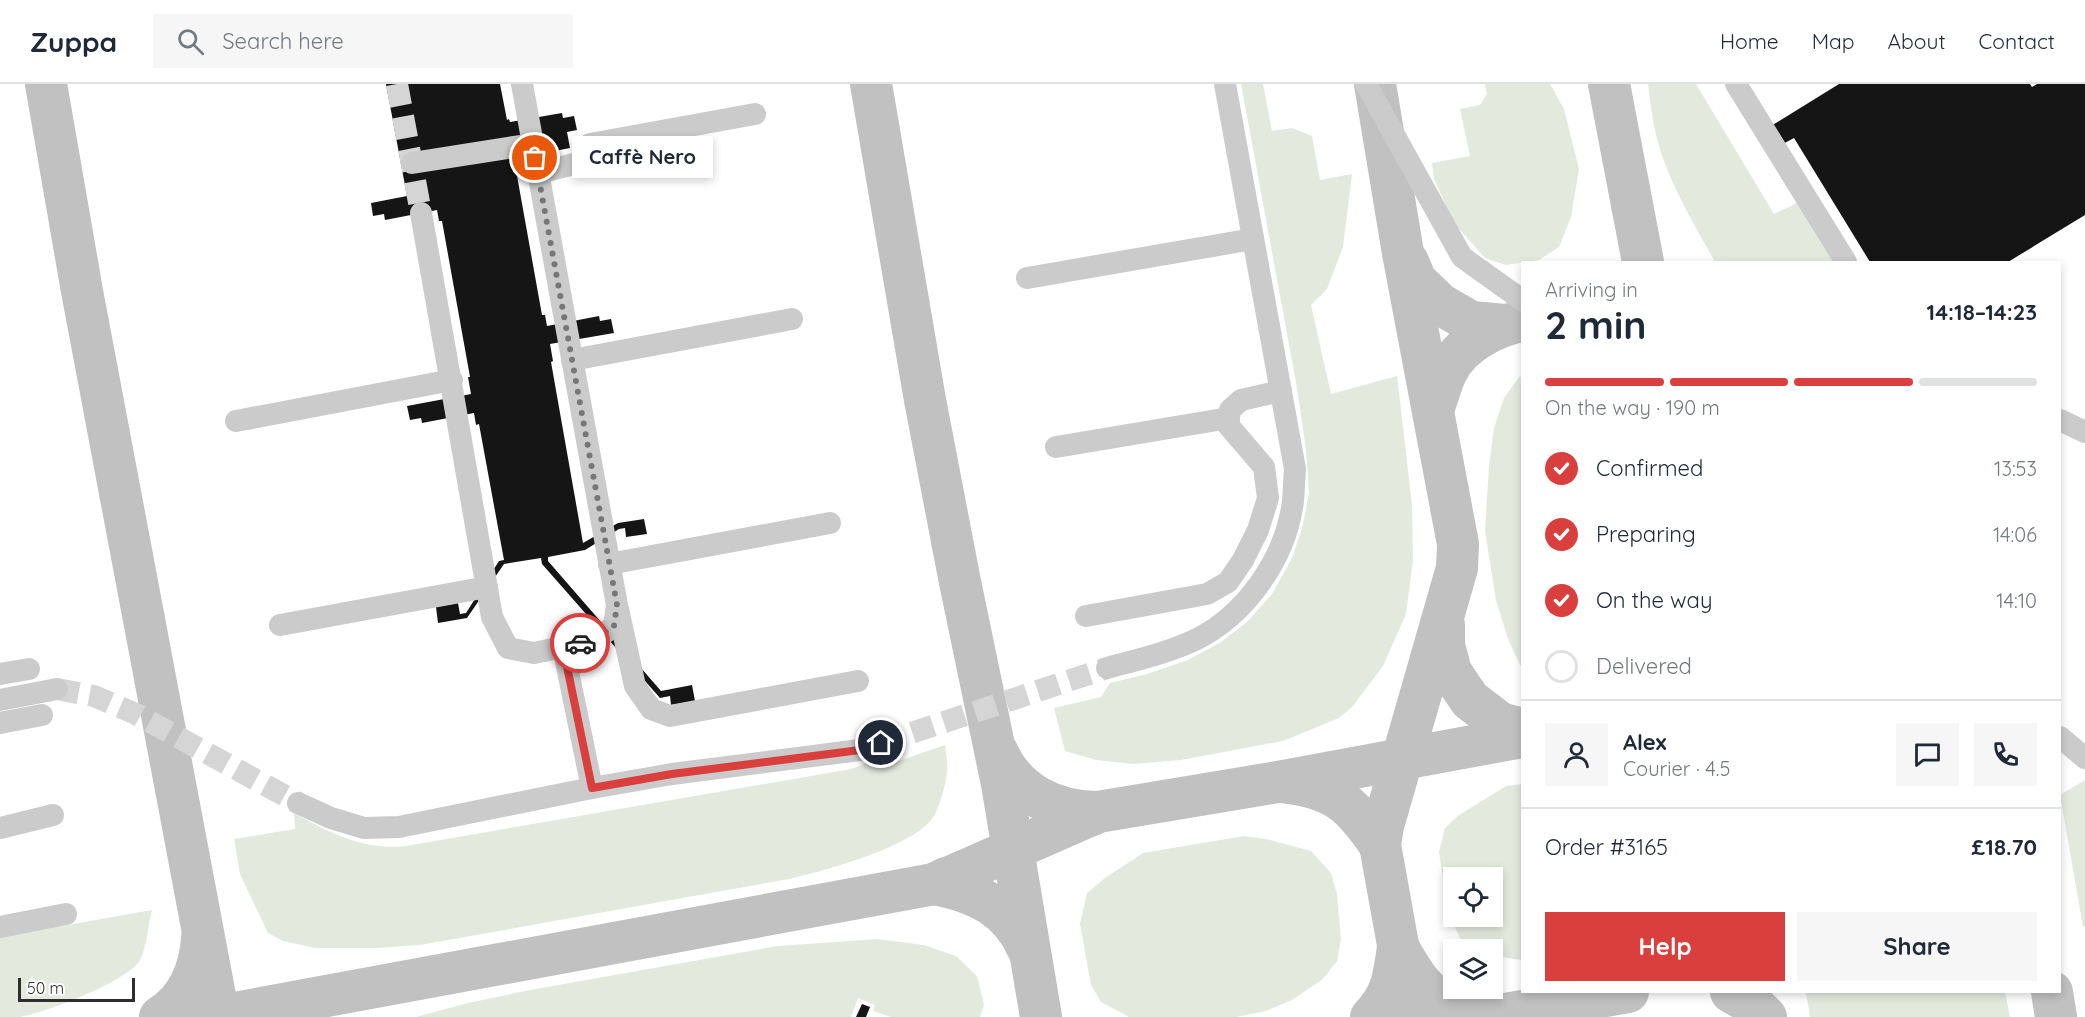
<!DOCTYPE html>
<meta charset="utf-8">
<style>
:root{--surface:#fff;--page:#f6f6f7;--text:#1f2937;--muted:#747a83;--line:#e0e1e3;--accent:#d83f3d}
body{margin:0;font-family:Quicksand,sans-serif;background:var(--page);color:var(--text);height:100vh;display:flex;flex-direction:column;font-size:22px;white-space:nowrap}
*{box-sizing:border-box;margin:0}
p{font-size:20px;color:var(--muted)}
.icon{flex:none;width:33px;height:33px;fill:none;stroke:currentColor;stroke-width:2;stroke-linecap:round;stroke-linejoin:round}
.map{position:relative;flex:1;overflow:hidden}
.panel{position:absolute;left:1521px;top:177px;width:540px;height:732px;display:flex;flex-direction:column;background:var(--surface);border-radius:0px;box-shadow:0 3px 9px #0003}
.panel>*{flex:none}
.tools{position:absolute;left:1443px;top:783px;display:grid;gap:12px}
.tools a{display:grid;place-items:center;width:60px;height:60px;border-radius:0px;background:var(--surface);box-shadow:0 3px 9px #0003;font-size:30px}
.scale{position:absolute;left:18px;bottom:15px;width:117px;box-sizing:border-box;padding-left:6px;border:3px solid #2e2e2e;border-top:0;font-size:16px;line-height:21px;white-space:nowrap;color:#2e2e2e;-webkit-text-stroke:4px #fff;paint-order:stroke}
.pin{position:absolute;display:grid;place-items:center;width:51px;height:51px;color:#fff;margin:-26px;border:3px solid #fff;border-radius:50%;box-shadow:0 2px 6px #0007}
.courier{position:absolute;display:grid;place-items:center;width:60px;height:60px;margin:-30px;border:4px solid #d83f3d;border-radius:50%;background:#fff;color:#222;box-shadow:0 2px 8px #0007}
.bubble{position:absolute;height:42px;border-radius:0px;background:var(--surface);box-shadow:0 3px 9px #0003;font-size:20px;font-weight:800;line-height:42px;text-align:center}
.head em{font-style:normal;font-weight:800}
.head div{display:flex;flex-direction:column-reverse}
.head{display:flex;align-items:center;justify-content:space-between;height:102px;padding:0 24px}
h1{font-size:39px;font-weight:800;line-height:45px}
.bar{display:grid;grid-template-columns:repeat(4,1fr);gap:9px 6px;align-content:center;height:72px;padding:0 24px}
.bar i{height:8px;border-radius:4px;background:var(--line)}
.bar .active{background:var(--accent)}
.bar p{grid-column:span 4}
.line{display:flex;align-items:center;gap:15px;padding:0 24px;border-top:2px solid var(--line)}
.line div{flex:1}
.round{display:grid;place-items:center;flex:none;width:63px;height:63px;border-radius:0px;background:var(--page)}
ol{padding:0 24px;list-style:none}
li{display:flex;align-items:center;gap:18px;height:66px}
li p{margin-inline-start:auto}
li .icon{padding:6px;border-radius:50%;background:var(--accent);color:#fff;stroke-width:4}
li:last-child{color:var(--muted)}
li i{width:33px;height:33px;border:3px solid var(--line);border-radius:50%}
.button{display:flex;gap:12px;margin-top:auto;padding:12px 24px}
.button a{flex:1;height:69px;border-radius:0px;background:var(--accent);color:#fff;font-size:24px;font-weight:800;line-height:69px;text-align:center}
.button a+a{background:var(--page);color:var(--text)}
header{display:flex;align-items:center;gap:36px;box-sizing:border-box;height:84px;padding:0 30px;background:var(--surface);border-bottom:2px solid var(--line)}
header strong{font-size:28px}
nav{display:flex;gap:33px;margin-inline-start:auto;font-size:21px}
.search{width:420px;height:54px;background:var(--page);display:flex;align-items:center;gap:15px;box-sizing:border-box;padding:0 21px;border-radius:0px;color:var(--muted);font-size:22px}
.map>svg:first-child{display:block}
</style>
<header>
<strong>Zuppa</strong>
<div class="search"><svg class="icon" aria-label="search" viewBox="0 0 24 24"><circle cx="10" cy="10" r="6"/><path d="M15 15l6 6"/></svg>Search here</div>
<nav><a>Home</a><a>Map</a><a>About</a><a>Contact</a></nav>
</header>
<div class="map">
<svg width="2085" height="933" viewBox="0 0 2085 933">
<rect width="100%" height="100%" fill="#fff"/>
<!-- green -->
<g fill="#e3eadd" fill-rule="evenodd">
<polygon points="1241,0 1263,0 1272,47 1292,44 1312,52 1320,96 1352,90 1343,163 1327,205 1311,221 1331,310 1397,292 1412,421 1413,476 1406,530 1383,582 1353,622 1339,634 1283,657 1181,676 1133,680 1096,676 1065,667 1054,624 1101,613 1110,599 1147,590 1188,576 1221,558 1247,538 1272,510 1292,474 1303,441 1309,408 1306,366 1297,304"/>
<polygon points="1485,0 1550,0 1564,25 1579,85 1571,133 1559,163 1539,176 1506,181 1485,174 1454,139 1434,95 1432,79 1470,72 1460,25 1480,21 1487,10"/>
<path d="M1648,0H1696L1774,130L1801,117L1837,178H1715C1693,138 1667,96 1656,51C1652,34 1650,17 1648,0Z"/>
<polygon points="1522,292 1522,582 1520,581 1508,555 1496,516 1485,447 1489,382 1494,344 1504,314 1519,293"/>
<path d="M945,661C946,670 948,681 947,689C946,699 940,721 935,730C919,762 823,787 789,795L420,861L378,864H315L283,857L268,849L240,790L234,755L295,745L294,729C329,749 365,767 406,762L851,685L884,672L893,679Z"/>
<polygon points="2085,696 2085,842 2083,843 2060,711"/>
<path d="M1522,700V876L1507,874L1493,869L1492,866L1483,865L1460,854L1448,829L1439,768L1445,744L1459,731L1506,702ZM1454,794H1492V832H1454Z"/>
<polygon points="1244,752 1266,755 1311,767 1331,789 1337,810 1341,855 1337,877 1323,895 1292,916 1266,927 1236,933 1129,933 1101,918 1091,901 1080,840 1087,809 1105,794 1143,769"/>
<path d="M152,826C148,842 147,862 140,876C129,897 42,930 19,933C13,933 6,933 0,933V853Z"/>
<polygon points="877,855 924,861 956,872 977,892 984,921 980,933 891,933 873,927 875,921 858,914 851,933 416,933 468,919 530,906 778,862"/>
<polygon points="1806,908 2005,908 2010,933 1810,933"/>
</g>
<g fill="none" stroke-linecap="round" stroke-linejoin="round">
<!-- taxiway -->
<g stroke="#c1c1c1" stroke-width="42">
<polyline points="46,0 82,207 219,933"/>
<polyline points="871,0 925,316 960,498 1002,700 1041,933"/>
<polyline points="1375,0 1403,169 1458,460 1457,484 1383,742 1380,761 1411,933"/>
<polyline points="1609,0 1643,178"/>
<polyline points="1408,178 1416,197 1440,220 1471,238 1505,241"/>
<path d="M1433,326C1438,313 1441,299 1447,287C1461,259 1494,243 1522,237"/>
<polyline points="1444,541 1444,561 1451,588 1470,616 1500,639 1522,645"/>
<path d="M998,669C1016,709 1055,728 1098,728L1092,731"/>
<path d="M1288,699C1337,705 1353,722 1380,761"/>
<path d="M946,794L934,800C977,808 1010,824 1028,865"/>
<polyline points="1731,908 1754,921 1766,933"/>
<polyline points="2052,908 2056,933"/>
<path d="M160,933C188,915 200,885 202,854"/>
<polyline points="213,933 934,800 1098,728 1278,698 1522,653"/>
<path d="M1371,933C1392,912 1394,892 1398,863C1425,912 1440,925 1497,931"/>
<polyline points="1488,933 1628,908"/>
</g>
</g>
<!-- building -->
<g fill="#151515">
<polygon points="386,0 500,0 507,36 509,35 510,38 562,29 563,34 574,32 577,46 567,48 570,64 514,75 542,231 545,231 547,242 599,232 600,237 611,235 614,249 550,260 553,277 551,278 583,459 618,439 644,435 647,450 626,453 625,444 619,445 585,466 548,473 548,477 661,607 692,601 695,617 671,621 670,612 660,614 542,480 541,474 504,480 467,534 438,539 436,523 458,519 460,530 466,529 499,477 504,476 479,340 476,341 474,329 422,339 421,334 410,336 407,322 471,310 468,293 470,293 442,137 439,137 437,126 385,136 384,130 373,132 371,119 407,112"/>
<polygon points="1839,0 2030,0 2032,3 2037,0 2085,0 2085,131 2008,178 1870,178 1794,54 1783,60 1771,42"/>
<polygon points="862,920 870,923 866,933 856,933"/>
</g>
<g fill="none" stroke-linecap="round" stroke-linejoin="round">
<!-- minor-tunnel -->
<g stroke="#d5d5d5" stroke-width="22" stroke-dasharray="22 11" stroke-linecap="butt">
<polyline points="397,0 421,129"/>
<polyline points="57,605 94,612 136,630 298,719"/>
<polyline points="881,659 1107,584"/>
</g>
<!-- minor -->
<g stroke="#cbcbcb" stroke-width="22">
<polyline points="1366,0 1462,173 1522,216"/>
<polyline points="1736,0 1846,178"/>
<polyline points="412,79 533,60"/>
<polyline points="538,89 582,78 590,60 755,30"/>
<polyline points="421,129 492,533 508,564 534,569 563,563 598,554 614,542 617,521 522,0"/>
<polyline points="1027,194 1253,155"/>
<polyline points="572,276 792,235"/>
<polyline points="2060,336 2085,348"/>
<polyline points="236,337 452,296"/>
<polyline points="1056,363 1229,334"/>
<polyline points="609,480 830,439"/>
<polyline points="618,525 635,602 651,625 670,632 858,597"/>
<polyline points="1086,532 1207,510 1228,498 1243,476 1258,446 1268,414 1264,383 1228,341 1230,326 1241,316 1281,307"/>
<polyline points="280,541 487,503"/>
<polyline points="563,563 592,704"/>
<path d="M1107,584C1136,576 1167,569 1195,556C1246,531 1286,474 1293,417C1294,407 1294,396 1295,385L1225,0"/>
<polyline points="0,590 29,585"/>
<polyline points="0,616 57,605"/>
<polyline points="0,639 42,631"/>
<polyline points="2060,653 2085,674"/>
<polyline points="298,719 331,734 364,744 399,743 592,704 672,690 860,666 881,659"/>
<polyline points="0,744 53,731"/>
<polyline points="0,843 66,830"/>
</g>
</g>
<g fill="none" stroke-linecap="round" stroke-linejoin="round">
<!-- done -->
<polyline stroke="#777" stroke-width="6" stroke-dasharray="0 10.8" points="535,74 617,521 614,542 598,554 580,559"/>
<!-- route -->
<polyline stroke="#d83f3d" stroke-width="8" points="580,559 563,563 592,704 672,690 860,666 881,659"/>
</g>
</svg>
<div class="tools">
<a><svg class="icon" aria-label="locate" viewBox="0 0 24 24"><circle cx="12" cy="12" r="6"/><path d="M12 2v4M12 18v4M2 12h4M18 12h4"/></svg></a>
<a><svg class="icon" aria-label="layers" viewBox="0 0 24 24"><path d="M12 4l9 5-9 5-9-5zM3 14l9 5 9-5"/></svg></a>
</div>
<div class="scale">50 m</div>
<div class="pin" style="left:535px;top:74px;background:#ea580c"><svg class="icon" aria-label="bag" viewBox="0 0 24 24"><path d="M5 8h14l-1 12H6zM9 8a3 3 0 0 1 6 0"/></svg></div>
<div class="pin" style="left:881px;top:659px;background:#1f2937"><svg class="icon" aria-label="home" viewBox="0 0 24 24"><path d="M3 11l9-7 9 7M6 9v11h12V9"/></svg></div>
<div class="courier" style="left:580px;top:559px"><svg class="icon" aria-label="car" viewBox="0 0 24 24"><path d="M5 17H2v-5l4-1 3-4h7l3 4 3 1v5h-3M9 17h6M6 11h13"/><circle cx="7" cy="17" r="2"/><circle cx="17" cy="17" r="2"/></svg></div>
<div class="bubble" style="left:572px;top:52px;width:141px">Caffè Nero</div>
<section class="panel">
<div class="head"><div><h1>2 min</h1><p>Arriving in</p></div><em>14:18–14:23</em></div>
<div class="bar"><i class="active"></i><i class="active"></i><i class="active"></i><i></i><p>On the way · 190 m</p></div>
<ol>
<li><svg class="icon" aria-label="check" viewBox="0 0 24 24"><path d="M5 12l5 5 9-10"/></svg>Confirmed<p>13:53</p></li>
<li><svg class="icon" aria-label="check" viewBox="0 0 24 24"><path d="M5 12l5 5 9-10"/></svg>Preparing<p>14:06</p></li>
<li><svg class="icon" aria-label="check" viewBox="0 0 24 24"><path d="M5 12l5 5 9-10"/></svg>On the way<p>14:10</p></li>
<li><i></i>Delivered</li>
</ol>
<div class="line" style="height:108px"><a class="round"><svg class="icon" aria-label="person" viewBox="0 0 24 24"><circle cx="12" cy="8" r="4"/><path d="M4 21q1-7 8-7t8 7"/></svg></a><div><b>Alex</b><p>Courier · 4.5</p></div><a class="round"><svg class="icon" aria-label="chat" viewBox="0 0 24 24"><path d="M4 5h16v11H9l-5 4z"/></svg></a><a class="round"><svg class="icon" aria-label="phone" viewBox="0 0 24 24"><path d="M5 4h4l2 5-3 2q2 4 5 5l2-3 5 2v4C11 20 4 13 5 4z"/></svg></a></div>
<div class="line" style="height:78px"><div>Order #3165</div><b>£18.70</b></div>
<div class="button"><a>Help</a><a>Share</a></div>
</section>
</div>
